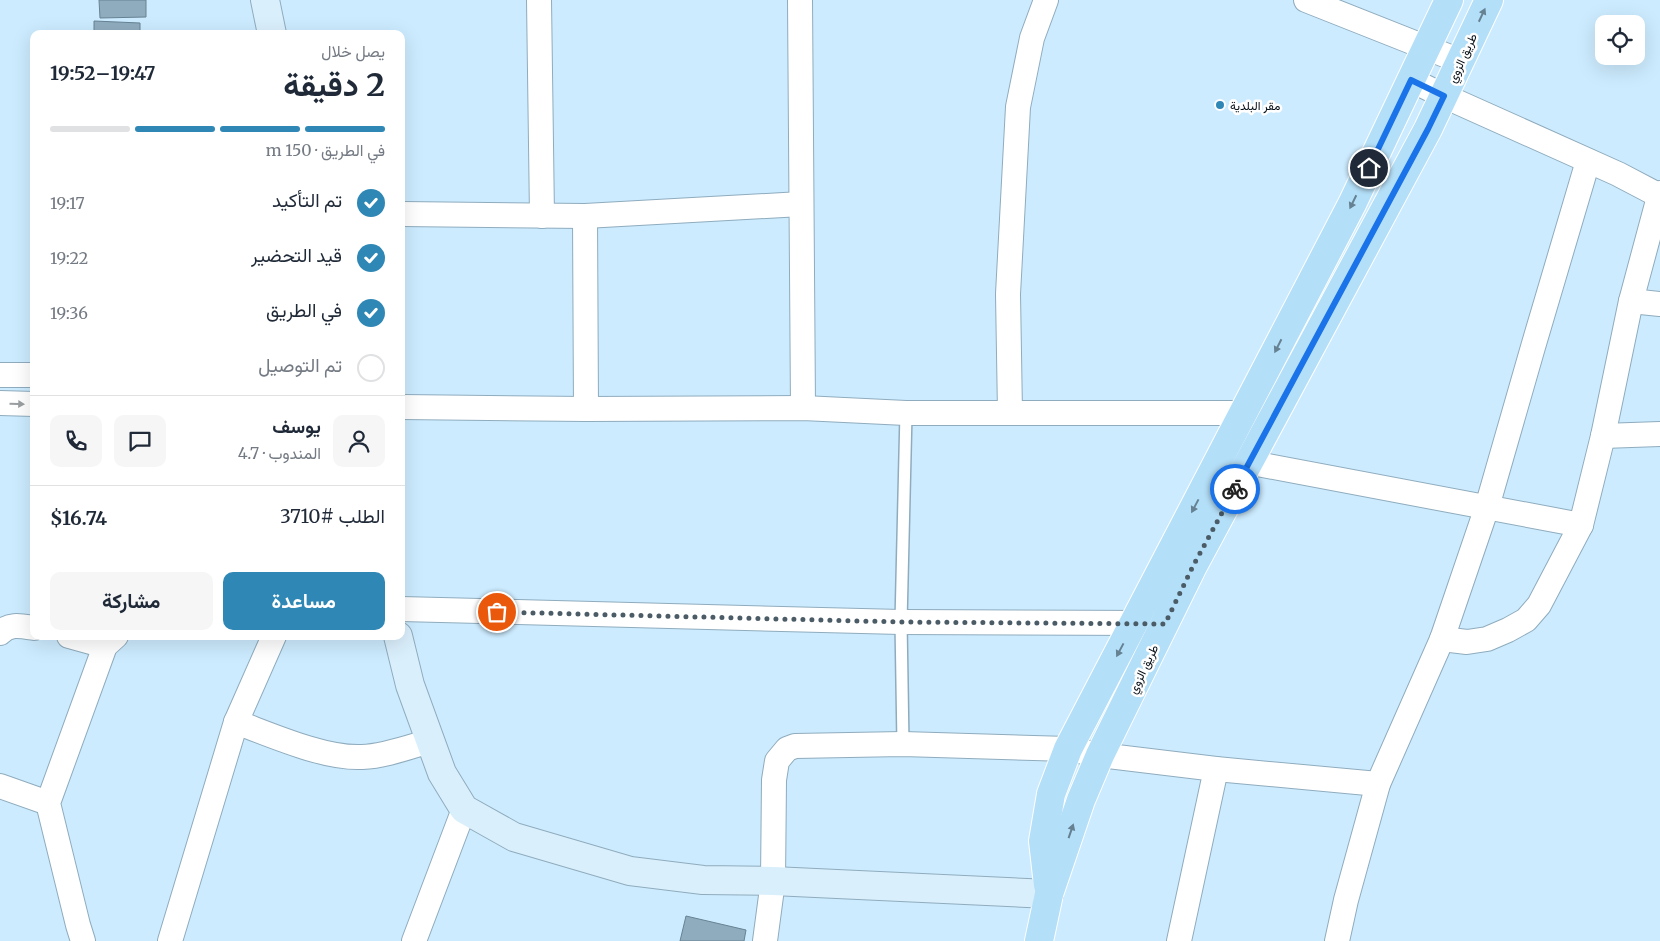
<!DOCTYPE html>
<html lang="ar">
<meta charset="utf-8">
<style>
:root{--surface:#fff;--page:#f6f6f7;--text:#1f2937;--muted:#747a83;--line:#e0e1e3;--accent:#2e87b5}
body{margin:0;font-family:Merriweather,Vazirmatn,serif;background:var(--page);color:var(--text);direction:rtl;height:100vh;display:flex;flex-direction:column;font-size:19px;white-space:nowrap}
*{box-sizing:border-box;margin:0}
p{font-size:16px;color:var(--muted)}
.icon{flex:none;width:28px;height:28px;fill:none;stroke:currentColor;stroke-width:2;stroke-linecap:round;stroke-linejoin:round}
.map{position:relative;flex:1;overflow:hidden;direction:ltr}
.side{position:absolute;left:30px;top:30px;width:375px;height:610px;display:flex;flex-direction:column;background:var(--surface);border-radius:10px;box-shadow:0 5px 20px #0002;direction:rtl}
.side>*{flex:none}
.buttons{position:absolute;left:1595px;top:15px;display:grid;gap:10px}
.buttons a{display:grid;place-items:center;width:50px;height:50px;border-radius:10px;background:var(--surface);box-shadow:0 5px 20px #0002;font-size:25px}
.pin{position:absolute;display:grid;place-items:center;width:42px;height:42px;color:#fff;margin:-21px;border:2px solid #fff;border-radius:50%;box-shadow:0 1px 5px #0007}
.courier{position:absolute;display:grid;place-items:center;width:50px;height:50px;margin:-25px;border:4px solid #1a73e8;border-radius:50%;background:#fff;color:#222;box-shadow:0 1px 6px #0007}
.head em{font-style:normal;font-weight:700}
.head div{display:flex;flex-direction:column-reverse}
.head{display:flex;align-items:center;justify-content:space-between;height:85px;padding:0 20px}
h1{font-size:32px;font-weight:700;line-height:38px}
.bar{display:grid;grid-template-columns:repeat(4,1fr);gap:8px 5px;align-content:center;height:60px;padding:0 20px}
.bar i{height:6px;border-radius:4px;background:var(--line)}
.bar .selected{background:var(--accent)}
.bar p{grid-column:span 4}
.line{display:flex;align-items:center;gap:12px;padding:0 20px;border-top:1px solid var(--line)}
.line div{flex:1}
.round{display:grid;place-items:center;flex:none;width:52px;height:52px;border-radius:10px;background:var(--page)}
ol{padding:0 20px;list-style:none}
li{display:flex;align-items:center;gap:15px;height:55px}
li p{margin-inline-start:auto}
li .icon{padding:5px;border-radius:50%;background:var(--accent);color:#fff;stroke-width:4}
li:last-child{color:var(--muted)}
li i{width:28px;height:28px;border:2px solid var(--line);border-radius:50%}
.cta{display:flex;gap:10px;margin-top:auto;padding:10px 20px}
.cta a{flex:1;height:58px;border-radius:10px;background:var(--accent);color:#fff;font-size:20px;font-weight:700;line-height:58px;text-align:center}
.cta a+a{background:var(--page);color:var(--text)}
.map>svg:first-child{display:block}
</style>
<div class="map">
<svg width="1660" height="941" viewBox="0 0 1660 941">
<rect width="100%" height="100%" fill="#ccebfe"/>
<!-- building -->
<g fill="#8facbe" stroke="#668293">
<polygon points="99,0 146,0 146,17 100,18"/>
<polygon points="94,21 140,23 140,34 94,34"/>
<polygon points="686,916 746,930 744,941 680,941"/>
</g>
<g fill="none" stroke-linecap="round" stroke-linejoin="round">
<defs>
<polyline id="service" points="903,744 901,622 906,413"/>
<g id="minor">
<polyline points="539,0 542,216"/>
<polyline points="800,0 803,408"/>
<polyline points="1306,0 1460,61"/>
<polyline points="1411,80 1444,96 1618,174 1660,196"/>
<polyline points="401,214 585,216 801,204"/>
<polyline points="585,216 586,409"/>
<polyline points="1631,301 1660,304"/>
<polyline points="0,375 34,375"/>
<polyline points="0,403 34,404"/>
<polyline points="401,407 586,409 803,408 906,413 1259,413"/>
<polyline points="1010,413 1008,294 1018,107 1032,38 1046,0"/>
<polyline points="1603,436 1660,434"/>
<polyline points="1231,459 1581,525"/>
<polyline points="401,609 901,622 1149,623"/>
<path d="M0,633C10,623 21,626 34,628"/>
<polyline points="69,636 105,646"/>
<polyline points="1442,639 1467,642 1487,639 1508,630 1526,620 1539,605 1581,525 1603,436 1631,301 1660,193"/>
<path d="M236,722C271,735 325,759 362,757C385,756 409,747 430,741"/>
<polyline points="0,786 48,803"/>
<polyline points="83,941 78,925 48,803 105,646 116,636"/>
<polyline points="170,941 236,722 274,636"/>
<polyline points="414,941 464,809"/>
<polyline points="765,941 773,881 774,780 777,761 787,749 795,746 903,744 1068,749 1100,755 1216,769 1378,784"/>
<polyline points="1179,941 1216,769"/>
<polyline points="1337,941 1346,900 1378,784 1442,639 1487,507 1533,347 1588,161"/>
</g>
<g id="secondary">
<polyline points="265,0 272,34"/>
<polyline points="398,636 410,685 442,773 464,809 514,837 630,871 703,880 773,881 1049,894"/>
</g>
<g id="primary">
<polyline points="1048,885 1043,841 1051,794 1068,749 1352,204 1449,0"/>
<polyline points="1039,941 1049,894 1081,800 1100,755 1193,566 1428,129 1489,0"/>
</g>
</defs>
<!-- service casing -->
<use href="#service" stroke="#8facbe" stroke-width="14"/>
<!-- minor casing -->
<use href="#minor" stroke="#8facbe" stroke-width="26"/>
<!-- secondary casing -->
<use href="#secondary" stroke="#8facbe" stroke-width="30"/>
<!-- primary casing -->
<use href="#primary" stroke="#fff" stroke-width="30"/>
<!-- service -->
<use href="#service" stroke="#fff" stroke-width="11"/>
<!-- minor -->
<use href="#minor" stroke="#fff" stroke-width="24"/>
<!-- secondary -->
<use href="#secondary" stroke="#daeffc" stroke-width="28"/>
<!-- primary -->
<use href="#primary" stroke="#b4dff8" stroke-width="28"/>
</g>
<!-- one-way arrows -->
<defs><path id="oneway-solid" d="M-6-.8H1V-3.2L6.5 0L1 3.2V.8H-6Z" transform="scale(1.25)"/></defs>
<g fill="#658192">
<use href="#oneway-solid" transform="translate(1482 15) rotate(-65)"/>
<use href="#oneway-solid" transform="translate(1353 202) rotate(116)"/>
<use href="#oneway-solid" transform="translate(1278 346) rotate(117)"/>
<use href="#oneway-solid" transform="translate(1195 506) rotate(118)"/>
<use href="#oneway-solid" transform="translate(1120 650) rotate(118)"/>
<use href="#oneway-solid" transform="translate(1071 831) rotate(-71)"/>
</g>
<use fill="#9b9fa2" href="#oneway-solid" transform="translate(17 404) rotate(2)"/>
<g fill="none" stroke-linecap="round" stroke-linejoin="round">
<!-- done -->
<polyline stroke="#4b5c67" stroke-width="5" stroke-dasharray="0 9" points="497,612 901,622 1165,624 1193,566 1235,489"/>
<!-- route -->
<polyline stroke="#1a73e8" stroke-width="6" points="1235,489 1428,129 1444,96 1411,80 1369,168"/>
</g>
<!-- markers -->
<circle fill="#2e87b5" stroke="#fff" stroke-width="2" cx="1220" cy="105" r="5"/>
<g text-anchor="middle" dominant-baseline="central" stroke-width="5" stroke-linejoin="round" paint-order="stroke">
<!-- street labels -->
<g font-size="12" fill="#050f16" stroke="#fff">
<text transform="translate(1462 58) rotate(-65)">طريق الزوي</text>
<text transform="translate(1143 669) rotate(-64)">طريق الزوي</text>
</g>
<!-- poi labels -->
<g font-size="12" fill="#050f16" stroke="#fff" text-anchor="start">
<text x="1230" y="105">مقر البلدية</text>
</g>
</g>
</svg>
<div class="buttons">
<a><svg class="icon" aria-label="locate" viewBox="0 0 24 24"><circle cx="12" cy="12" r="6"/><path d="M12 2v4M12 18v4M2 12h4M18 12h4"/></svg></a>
</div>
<div class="pin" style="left:497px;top:612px;background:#ea580c"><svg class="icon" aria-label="bag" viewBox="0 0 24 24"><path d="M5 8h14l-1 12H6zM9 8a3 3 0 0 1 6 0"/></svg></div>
<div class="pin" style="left:1369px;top:168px;background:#1f2937"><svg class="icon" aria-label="home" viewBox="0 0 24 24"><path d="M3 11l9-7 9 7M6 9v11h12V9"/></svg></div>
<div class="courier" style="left:1235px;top:489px"><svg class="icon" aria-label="bike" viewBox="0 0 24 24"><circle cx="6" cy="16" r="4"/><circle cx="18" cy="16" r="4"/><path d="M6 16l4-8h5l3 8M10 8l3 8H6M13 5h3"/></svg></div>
<section class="side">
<div class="head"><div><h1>2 دقيقة</h1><p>يصل خلال</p></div><em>19:47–19:52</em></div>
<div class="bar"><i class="selected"></i><i class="selected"></i><i class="selected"></i><i></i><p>في الطريق · 150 m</p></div>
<ol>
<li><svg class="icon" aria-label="check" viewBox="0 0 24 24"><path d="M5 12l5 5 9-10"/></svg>تم التأكيد<p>19:17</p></li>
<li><svg class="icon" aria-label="check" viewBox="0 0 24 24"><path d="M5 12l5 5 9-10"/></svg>قيد التحضير<p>19:22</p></li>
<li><svg class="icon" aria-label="check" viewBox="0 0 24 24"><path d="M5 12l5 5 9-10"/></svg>في الطريق<p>19:36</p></li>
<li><i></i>تم التوصيل</li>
</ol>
<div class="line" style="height:90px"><a class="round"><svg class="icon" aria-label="person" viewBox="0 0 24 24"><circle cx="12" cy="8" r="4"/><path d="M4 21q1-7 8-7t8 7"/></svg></a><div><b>يوسف</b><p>المندوب · 4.7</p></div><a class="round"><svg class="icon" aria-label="chat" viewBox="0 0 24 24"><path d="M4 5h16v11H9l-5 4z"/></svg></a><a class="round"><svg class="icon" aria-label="phone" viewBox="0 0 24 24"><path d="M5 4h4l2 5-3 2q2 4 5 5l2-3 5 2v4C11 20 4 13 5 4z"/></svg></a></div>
<div class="line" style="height:65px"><div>الطلب #3710</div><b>$16.74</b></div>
<div class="cta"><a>مساعدة</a><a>مشاركة</a></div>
</section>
</div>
